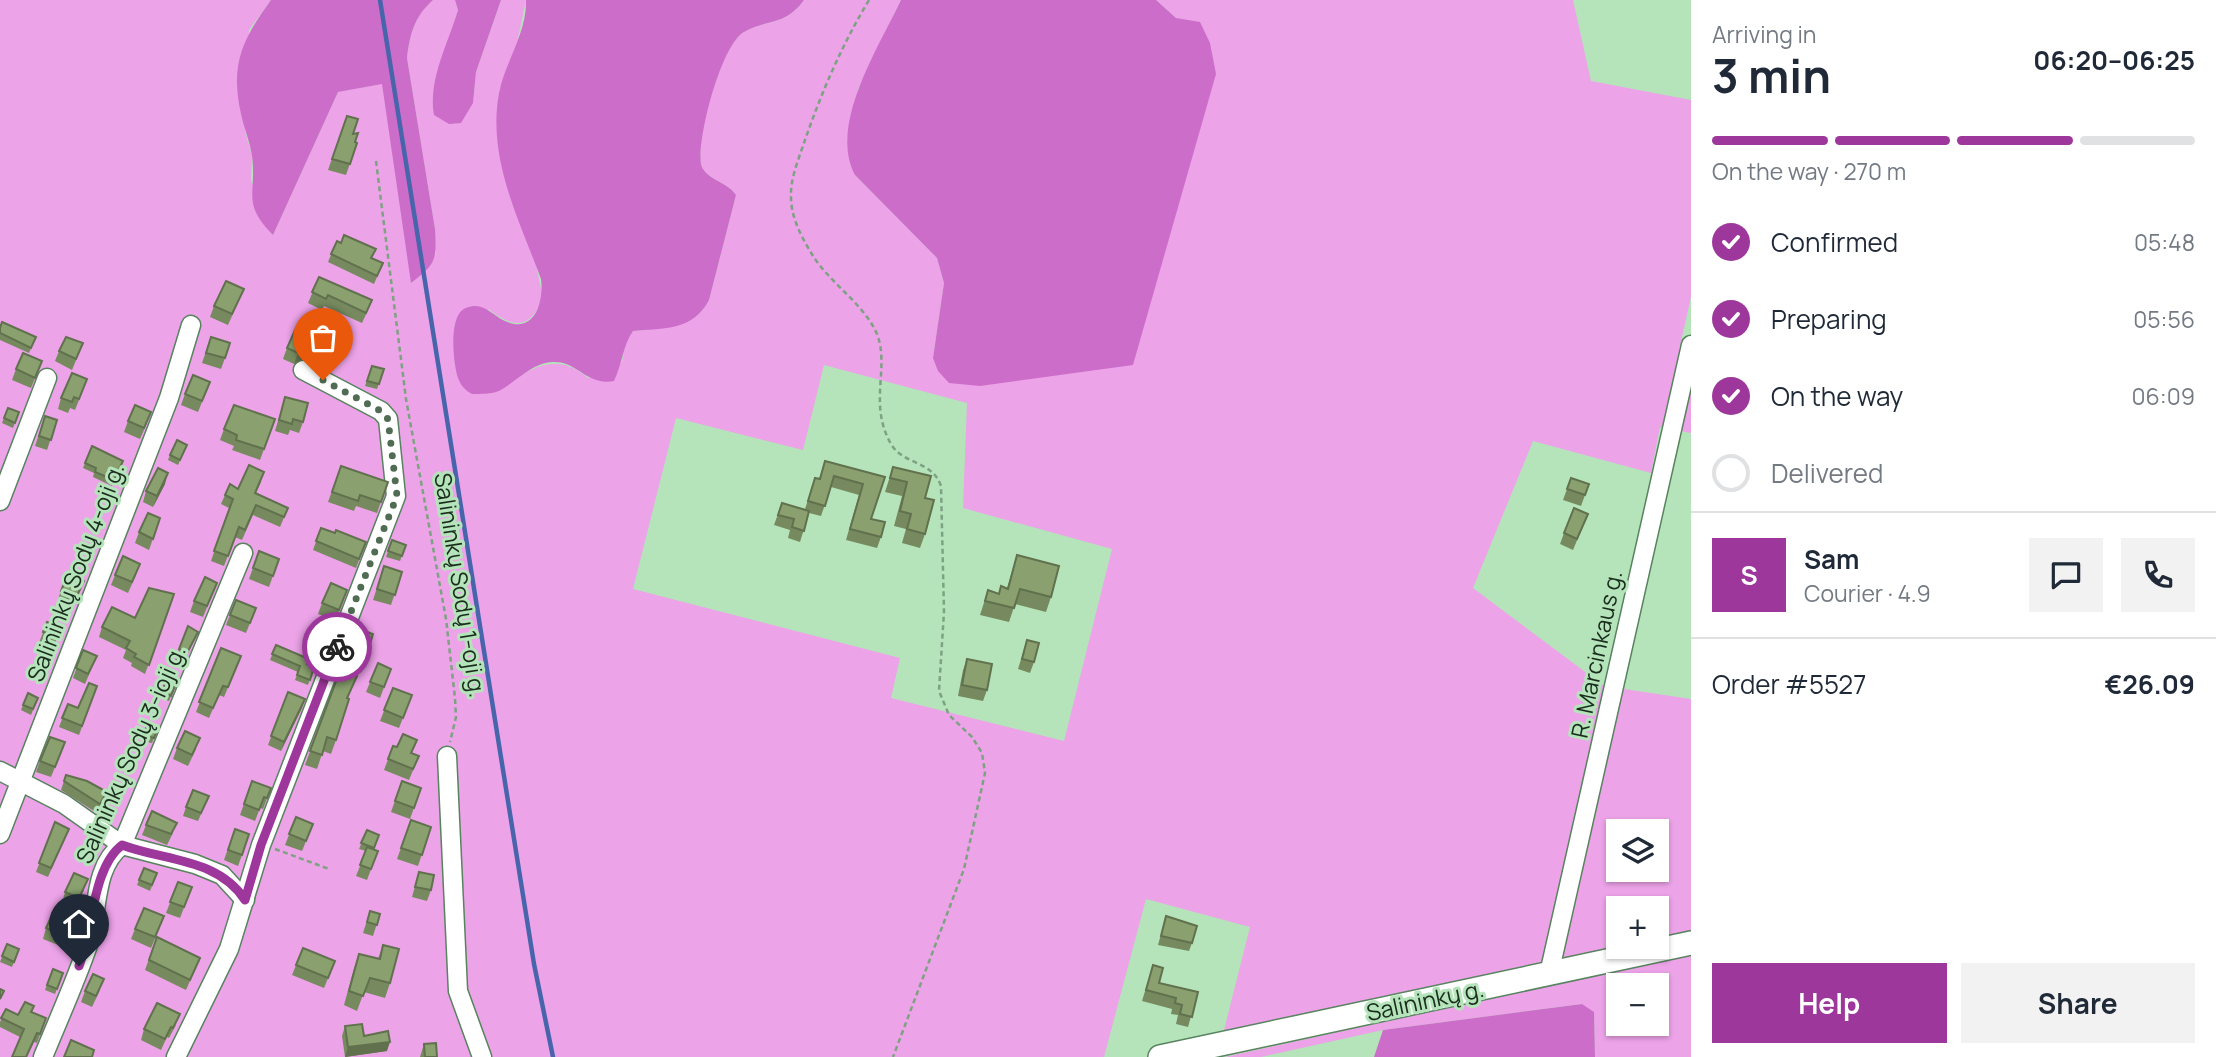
<!DOCTYPE html>
<meta charset="utf-8">
<style>
:root{--surface:#fff;--page:#f2f2f3;--text:#1f2937;--muted:#747a83;--line:#e0e1e3;--accent:#9d379b}
body{margin:0;font-family:Manrope,sans-serif;background:var(--page);color:var(--text);height:100vh;display:flex;flex-direction:column;font-size:26px;white-space:nowrap}
*{box-sizing:border-box;margin:0}
p{font-size:23px;color:var(--muted)}
.icon{flex:none;width:38px;height:38px;fill:none;stroke:currentColor;stroke-width:2;stroke-linecap:round;stroke-linejoin:round}
.map{position:relative;flex:1;overflow:hidden}
.sheet{display:flex;flex-direction:column;background:var(--surface);width:525px}
.sheet>*{flex:none}
.tools{position:absolute;left:1606px;top:819px;display:grid;gap:14px}
.tools a{display:grid;place-items:center;width:63px;height:63px;border-radius:0px;background:var(--surface);box-shadow:0 2px 5px #0004;font-size:35px}
.pin{position:absolute;display:grid;place-items:center;width:60px;height:60px;color:#fff;margin:-72px -30px;border-radius:50% 50% 50% 0;rotate:-45deg;box-shadow:0 0 7px #0007}
.pin .icon{rotate:45deg}
.courier{position:absolute;display:grid;place-items:center;width:70px;height:70px;margin:-35px;border:5px solid #9d379b;border-radius:50%;background:#fff;color:#222;box-shadow:0 2px 9px #0007}
.headline em{font-style:normal;font-weight:700}
.headline div{display:flex;flex-direction:column-reverse}
.headline{display:flex;align-items:center;justify-content:space-between;height:119px;padding:0 21px}
h1{font-size:46px;font-weight:700;line-height:52px}
.bar{display:grid;grid-template-columns:repeat(4,1fr);gap:10px 7px;align-content:center;height:84px;padding:0 21px}
.bar i{height:9px;border-radius:5px;background:var(--line)}
.bar .active{background:var(--accent)}
.bar p{grid-column:span 4}
.line{display:flex;align-items:center;gap:18px;padding:0 21px;border-top:2px solid var(--line)}
.line div{flex:1}
.round{display:grid;place-items:center;flex:none;width:74px;height:74px;border-radius:0px;background:var(--page)}
ol{padding:0 21px;list-style:none}
li{display:flex;align-items:center;gap:21px;height:77px}
li p{margin-inline-start:auto}
li .icon{padding:7px;border-radius:50%;background:var(--accent);color:#fff;stroke-width:4}
li:last-child{color:var(--muted)}
li i{width:38px;height:38px;border:4px solid var(--line);border-radius:50%}
.action{display:flex;gap:14px;margin-top:auto;padding:14px 21px}
.action a{flex:1;height:80px;border-radius:0px;background:var(--accent);color:#fff;font-size:28px;font-weight:700;line-height:80px;text-align:center}
.action a+a{background:var(--page);color:var(--text)}
main{display:flex;flex:1;min-height:0}
.map>svg:first-child{display:block}
</style>
<main>
<div class="map">
<svg width="1691" height="1057" viewBox="0 0 1691 1057">
<rect width="100%" height="100%" fill="#b5e4bb"/>
<!-- green -->
<g fill="#eca3e8" fill-rule="evenodd">
<path d="M0,0H271L249,30L245,131L252,156L251,180L273,235L338,92L383,83L412,283L436,254L435,229L407,58C410,34 414,17 433,0H455L458,10L451,36L473,103L476,72L501,0H526L516,48L499,91L543,298C529,331 514,328 488,309L497,392C528,370 554,349 588,378L622,362L626,340L633,331C662,328 694,329 709,300L736,195C728,182 704,179 701,164C696,138 721,45 744,32C770,18 785,26 804,0H901L858,89L855,175L937,258L944,283L933,358L1176,18L1156,0H1573L1591,81L1691,100V297L1679,350L1691,353V433L1660,427L1651,473L1533,441L1473,588L1604,686L1691,699V933L1657,941V908H1619V947H1630L1223,1034L1250,927L1146,899L1104,1057H0ZM824,365L967,403L963,508L1112,549L1064,741L891,698L900,658L633,589L676,418L803,450ZM1619,831H1657V870H1619Z"/>
<path d="M1691,954V1057H1595L1594,1012L1581,1004L1383,1030L1261,1057H1225ZM1619,985H1657V1024H1619Z"/>
</g>
<!-- forest -->
<g fill="#cd6dca">
<path d="M271,0H433C414,17 410,34 407,58L435,229C437,260 436,264 411,283L382,84L338,92L273,235C241,203 257,194 252,156C250,142 244,128 241,114C230,64 242,40 271,0Z"/>
<path d="M455,0H501L476,72L473,103L461,123L449,124L434,115C428,79 448,44 458,10Z"/>
<path d="M526,0H804C785,26 770,18 744,32C721,45 697,138 701,164C704,179 728,182 736,195L709,300C693,331 664,328 633,331C623,345 622,364 614,381C586,386 578,361 553,362C532,363 517,381 499,391C492,394 480,394 472,394C465,390 461,386 458,378C453,363 448,314 466,308C484,301 491,315 505,321C535,335 544,301 541,279C519,219 487,159 499,93C505,62 527,33 526,0Z"/>
<path d="M901,0H1156L1176,18L1200,22L1210,43L1216,74L1133,365L980,386L949,383L938,371L933,358L944,283L937,258L855,175C828,125 879,47 901,0Z"/>
<polygon points="1582,1004 1594,1012 1595,1057 1374,1057 1383,1030"/>
</g>
<g fill="none" stroke-linecap="round" stroke-linejoin="round">
<!-- stream -->
<polyline stroke="#4865ac" stroke-width="4.5" points="380,0 534,964 553,1057"/>
<defs>
<g id="minor">
<polyline points="0,501 47,378"/>
<polyline points="447,756 458,991 482,1057"/>
<polyline points="0,771 64,804 122,845 195,864 222,875 245,900"/>
<polyline points="0,834 169,398 191,325"/>
<polyline points="1549,974 1691,345"/>
<path d="M43,1057C58,1020 75,983 88,945C99,912 92,868 122,845L243,553"/>
<polyline points="176,1057 229,949 261,845 396,496 388,419 381,411 303,370"/>
</g>
<polyline id="major" points="1160,1057 1691,943"/>
</defs>
<!-- minor casing -->
<use href="#minor" stroke="#57835e" stroke-width="21"/>
<!-- major casing -->
<use href="#major" stroke="#57835e" stroke-width="26"/>
<!-- path -->
<g stroke="#7da282" stroke-width="2.5" stroke-dasharray="5 3.5" stroke-linecap="butt">
<path d="M869,0C842,45 822,91 805,140C799,158 790,179 791,197C791,218 802,238 813,256C831,284 864,304 877,334C890,368 868,404 891,444C903,465 932,460 941,486L944,612L939,691L949,715L972,737L982,753L985,773L964,869L893,1057"/>
<polyline points="376,161 406,399 446,619 455,698 456,717 450,742"/>
<polyline points="275,849 329,869"/>
</g>
<!-- minor -->
<use href="#minor" stroke="#fff" stroke-width="18"/>
<!-- major -->
<use href="#major" stroke="#fff" stroke-width="23"/>
</g>
<!-- wall -->
<g fill="#778a5f">
<polygon points="347,116 355,142 357,143 346,175 328,170"/>
<polygon points="337,241 383,263 374,284 328,262"/>
<polygon points="319,277 368,310 362,323 324,306 322,310 308,303"/>
<polygon points="244,289 228,325 210,317 214,306"/>
<polygon points="0,328 36,337 29,353 0,340"/>
<polygon points="211,337 225,358 221,369 202,363"/>
<polygon points="83,343 72,370 55,361 59,351"/>
<polygon points="287,348 309,349 304,359 294,364 283,359"/>
<polygon points="42,361 31,388 12,380 16,369"/>
<polygon points="372,366 384,369 377,389 365,386"/>
<polygon points="210,382 198,412 181,405 185,394"/>
<polygon points="83,390 75,410 70,408 68,413 58,409 61,398"/>
<polygon points="285,397 303,422 299,433 290,430 288,435 275,431"/>
<polygon points="8,408 19,412 13,428 2,423"/>
<polygon points="45,416 57,420 47,450 35,446"/>
<polygon points="275,419 260,460 232,450 234,446 220,440 224,429"/>
<polygon points="128,421 147,423 140,439 124,432"/>
<polygon points="92,446 123,461 112,486 93,477 94,473 83,468"/>
<polygon points="185,450 178,465 168,460 170,455"/>
<polygon points="825,461 885,477 871,519 881,537 877,548 846,540 859,495 831,487 821,516 809,513 800,542 788,538 790,530 774,525 782,503 805,509 815,478 819,479"/>
<polygon points="341,466 388,482 377,513 356,506 354,511 328,502"/>
<polygon points="893,467 925,498 925,534 920,548 902,543 906,529 894,526 902,496 885,492"/>
<polygon points="1571,478 1589,484 1581,506 1563,500"/>
<polygon points="261,482 256,493 288,508 280,527 253,515 242,540 235,537 224,566 211,561 229,508 221,504 225,495 238,489"/>
<polygon points="165,484 153,507 143,502 146,491"/>
<polygon points="1588,514 1573,550 1560,544 1564,533"/>
<polygon points="160,518 149,550 135,543 139,532"/>
<polygon points="321,528 335,533 366,542 356,568 313,550"/>
<polygon points="392,540 406,545 400,561 386,557"/>
<polygon points="259,551 279,559 269,587 249,579"/>
<polygon points="1017,555 1051,597 1046,612 1015,604 1009,622 980,615 988,590 998,594 1007,588"/>
<polygon points="384,566 402,572 391,605 373,600"/>
<polygon points="115,575 136,575 128,593 111,585"/>
<polygon points="84,581 72,609 57,602 61,591"/>
<polygon points="217,583 203,617 190,612 194,601"/>
<polygon points="174,594 145,674 131,666 132,663 123,658 126,650 99,637 102,627 135,618"/>
<polygon points="236,600 256,608 246,633 226,625"/>
<polygon points="343,601 335,621 318,614 322,603"/>
<polygon points="47,622 61,628 53,649 39,643"/>
<polygon points="188,626 198,632 183,664 175,660"/>
<polygon points="359,629 373,634 365,658 351,653"/>
<polygon points="1027,640 1034,662 1030,673 1018,669"/>
<polygon points="276,645 307,664 314,667 308,685 295,680 298,672 270,660"/>
<polygon points="221,648 241,656 224,697 219,695 209,718 196,712"/>
<polygon points="83,650 97,656 85,684 73,678"/>
<polygon points="967,659 987,690 983,701 958,696 963,670"/>
<polygon points="378,663 391,669 380,698 366,692"/>
<polygon points="341,668 357,676 348,698 336,740 331,754 323,751 317,769 305,765"/>
<polygon points="167,677 177,681 169,701 160,698"/>
<polygon points="97,686 79,735 59,727 68,704 78,708"/>
<polygon points="393,688 412,695 399,728 380,721"/>
<polygon points="288,692 305,699 281,751 268,745"/>
<polygon points="28,693 38,698 31,715 21,710"/>
<polygon points="158,727 152,743 141,741 143,735"/>
<polygon points="65,742 51,777 36,772 40,761"/>
<polygon points="393,746 419,756 409,780 384,770"/>
<polygon points="177,748 196,749 188,766 173,759"/>
<polygon points="66,775 104,801 97,813 61,790"/>
<polygon points="252,781 271,788 263,809 260,808 255,821 240,815"/>
<polygon points="402,781 421,788 410,819 391,812"/>
<polygon points="209,796 198,821 183,816 186,807"/>
<polygon points="296,817 313,824 302,851 285,845"/>
<polygon points="411,820 431,827 418,866 397,859"/>
<polygon points="55,822 69,829 48,877 36,872"/>
<polygon points="146,825 173,833 167,845 142,835"/>
<polygon points="235,829 242,855 238,866 224,860"/>
<polygon points="367,830 379,835 374,850 378,851 367,880 356,876 366,851 359,849"/>
<polygon points="144,868 157,873 150,891 137,885"/>
<polygon points="419,872 431,890 427,901 412,897"/>
<polygon points="178,882 192,887 180,918 166,913"/>
<polygon points="84,890 75,909 62,903 65,892"/>
<polygon points="370,911 380,914 373,936 363,933"/>
<polygon points="1166,916 1192,943 1189,951 1158,945"/>
<polygon points="160,927 151,948 131,939 135,929"/>
<polygon points="46,928 63,933 58,945 43,939"/>
<polygon points="157,937 200,958 186,990 145,970"/>
<polygon points="7,944 19,949 12,967 0,962"/>
<polygon points="383,945 390,983 385,998 364,992 357,1011 344,1005 354,968 359,954 378,959"/>
<polygon points="303,948 335,961 324,988 292,975"/>
<polygon points="1153,965 1159,983 1198,992 1188,1027 1176,1024 1178,1015 1171,1014 1172,1009 1142,1001"/>
<polygon points="53,969 63,973 55,994 45,990"/>
<polygon points="100,990 92,1007 81,1002 85,991"/>
<polygon points="34,1006 32,1012 46,1018 37,1043 34,1042 27,1057 12,1057 20,1037 0,1027 0,1022 6,1009 18,1015"/>
<polygon points="176,1025 169,1038 167,1037 161,1050 141,1040 144,1029"/>
<polygon points="345,1026 364,1036 387,1051 345,1057 342,1036"/>
<polygon points="424,1044 437,1057 420,1057"/>
</g>
<!-- shaded-wall -->
<g fill="#61714e">
<polygon points="313,338 304,359 294,364 298,353"/>
<polygon points="168,473 165,484 153,507 157,496"/>
<polygon points="305,699 302,708 281,751 284,742"/>
<polygon points="390,1042 387,1051 345,1057 348,1047"/>
</g>
<!-- building -->
<g fill="#8aa16f" stroke="#61714e" stroke-width="2">
<polygon points="347,116 358,119 353,134 358,133 355,142 357,143 350,164 332,159"/>
<polygon points="344,235 376,249 371,258 383,263 377,276 331,254 337,241 341,243"/>
<polygon points="319,277 372,300 366,313 328,295 326,299 312,292"/>
<polygon points="226,281 244,289 232,314 214,306"/>
<polygon points="2,322 36,337 31,348 0,333 0,328"/>
<polygon points="295,330 313,338 308,348 298,353 287,348"/>
<polygon points="66,337 83,343 76,359 59,351"/>
<polygon points="211,337 230,343 225,358 206,353"/>
<polygon points="23,353 42,361 35,378 16,369"/>
<polygon points="372,366 384,369 379,384 367,381"/>
<polygon points="72,373 87,379 79,399 74,397 72,402 61,398"/>
<polygon points="193,375 210,382 202,401 185,394"/>
<polygon points="285,397 308,403 303,422 293,419 292,424 279,420"/>
<polygon points="135,405 151,412 144,428 128,421"/>
<polygon points="234,405 275,419 264,449 236,440 237,435 224,429"/>
<polygon points="8,408 19,412 15,423 4,418"/>
<polygon points="45,416 57,420 51,440 39,436"/>
<polygon points="177,440 187,445 180,460 170,455"/>
<polygon points="92,446 123,461 114,480 95,472 96,468 85,463"/>
<polygon points="825,461 885,477 871,519 885,522 881,537 850,529 863,484 834,476 825,506 808,501 815,478 820,479"/>
<polygon points="249,465 264,472 255,493 288,508 284,517 256,505 245,530 239,527 228,556 214,551 233,499 225,495 230,484 238,489"/>
<polygon points="341,466 388,482 381,502 360,495 358,501 332,492"/>
<polygon points="893,467 931,476 925,498 934,500 925,534 907,529 911,514 900,511 907,482 890,478"/>
<polygon points="158,468 168,473 157,496 146,491"/>
<polygon points="1571,478 1589,484 1585,495 1567,489"/>
<polygon points="782,503 809,511 804,531 792,527 794,519 778,515"/>
<polygon points="1574,508 1588,514 1577,539 1564,533"/>
<polygon points="148,513 160,518 153,539 139,532"/>
<polygon points="321,528 335,533 336,530 366,542 359,559 316,541"/>
<polygon points="392,540 406,545 402,556 388,551"/>
<polygon points="259,551 279,559 273,576 253,568"/>
<polygon points="1017,555 1059,566 1051,597 1020,589 1014,608 985,601 988,590 999,594 1001,586 1008,589"/>
<polygon points="123,556 140,564 132,582 115,575"/>
<polygon points="384,566 402,572 395,595 377,589"/>
<polygon points="68,574 84,581 76,598 61,591"/>
<polygon points="205,577 217,583 207,606 194,601"/>
<polygon points="331,583 347,590 339,610 322,603"/>
<polygon points="149,588 174,594 149,665 134,657 136,654 126,648 130,641 102,627 112,607 135,618"/>
<polygon points="236,600 256,608 250,623 230,615"/>
<polygon points="47,622 61,628 57,638 43,632"/>
<polygon points="188,626 198,632 187,653 179,649"/>
<polygon points="359,629 373,634 369,647 355,642"/>
<polygon points="1027,640 1039,643 1034,662 1022,659"/>
<polygon points="276,645 309,659 307,664 314,667 310,680 297,675 300,666 272,654"/>
<polygon points="221,648 241,656 228,687 223,686 213,708 199,702"/>
<polygon points="83,650 97,656 88,674 76,668"/>
<polygon points="967,659 992,664 987,690 962,685"/>
<polygon points="378,663 391,669 384,687 370,682"/>
<polygon points="341,668 357,676 347,698 349,699 336,740 327,737 322,755 310,751"/>
<polygon points="167,677 177,681 171,696 162,692"/>
<polygon points="89,683 97,686 82,726 62,718 68,704 78,708"/>
<polygon points="393,688 412,695 403,718 384,710"/>
<polygon points="288,692 305,699 284,742 271,736"/>
<polygon points="28,693 38,698 33,709 23,705"/>
<polygon points="148,723 158,727 154,738 143,735"/>
<polygon points="185,731 200,738 192,755 177,748"/>
<polygon points="403,734 417,740 411,753 419,756 413,769 388,759 393,746 397,747"/>
<polygon points="50,737 65,742 55,767 40,761"/>
<polygon points="66,775 87,781 107,792 100,804 64,781"/>
<polygon points="252,781 271,788 267,798 264,797 259,810 244,804"/>
<polygon points="402,781 421,788 414,808 395,801"/>
<polygon points="193,790 209,796 201,813 186,807"/>
<polygon points="152,811 177,823 171,834 146,825"/>
<polygon points="296,817 313,824 306,841 289,834"/>
<polygon points="411,820 431,827 422,855 401,848"/>
<polygon points="55,822 69,829 51,868 39,863"/>
<polygon points="235,829 249,834 242,855 228,850"/>
<polygon points="367,830 379,835 374,848 361,843"/>
<polygon points="367,847 378,851 371,869 360,865"/>
<polygon points="144,868 157,873 152,885 139,880"/>
<polygon points="419,872 434,875 431,890 415,887"/>
<polygon points="74,873 88,879 79,898 65,892"/>
<polygon points="178,882 192,887 184,907 170,902"/>
<polygon points="144,908 164,916 155,937 135,929"/>
<polygon points="370,911 380,914 377,925 367,922"/>
<polygon points="52,915 67,922 62,935 46,928"/>
<polygon points="1166,916 1197,926 1192,943 1161,936"/>
<polygon points="157,937 200,958 190,980 149,960"/>
<polygon points="7,944 19,949 14,962 2,956"/>
<polygon points="383,945 399,949 390,983 370,978 363,996 349,991 359,954 380,959"/>
<polygon points="303,948 335,961 328,978 296,965"/>
<polygon points="1153,965 1163,968 1159,983 1198,992 1192,1017 1180,1014 1182,1005 1175,1003 1176,998 1146,990"/>
<polygon points="53,969 63,973 57,989 47,985"/>
<polygon points="93,974 104,979 96,996 85,991"/>
<polygon points="0,989 4,991 0,999"/>
<polygon points="25,1002 34,1006 31,1012 46,1018 40,1034 37,1033 26,1057 12,1057 24,1029 1,1018 6,1009 18,1015"/>
<polygon points="157,1003 180,1014 173,1028 171,1027 165,1039 144,1029"/>
<polygon points="362,1024 364,1036 388,1031 390,1042 348,1047 345,1026"/>
<polygon points="71,1040 94,1050 92,1057 64,1057"/>
<polygon points="436,1043 437,1057 425,1057 424,1044"/>
</g>
<g fill="none" stroke-linecap="round" stroke-linejoin="round">
<!-- done -->
<polyline stroke="#506d54" stroke-width="7" stroke-dasharray="0 12.6" points="323,380 381,411 388,419 397,496 337,647"/>
<!-- route -->
<path stroke="#9d379b" stroke-width="9" d="M79,966C93,930 92,868 122,845C164,861 218,858 245,900L261,845L337,647"/>
</g>
<g text-anchor="middle" dominant-baseline="central" stroke-width="6" stroke-linejoin="round" paint-order="stroke">
<!-- street labels -->
<g font-size="23" fill="#1a2d1d" stroke="#b5e4bb">
<text transform="translate(75 572) rotate(-69)">Salininkų Sodų 4-oji g.</text>
<text transform="translate(461 585) rotate(81)">Salininkų Sodų 1-oji g.</text>
<text transform="translate(1596 654) rotate(-78)">R. Marcinkaus g.</text>
<text transform="translate(130 754) rotate(-66)">Salininkų Sodų 3-ioji g.</text>
<text transform="translate(1425 1000) rotate(-12)">Salininkų g.</text>
</g>
</g>
</svg>
<div class="tools">
<a><svg class="icon" aria-label="layers" viewBox="0 0 24 24"><path d="M12 4l9 5-9 5-9-5zM3 14l9 5 9-5"/></svg></a>
<a>+</a>
<a>−</a>
</div>
<div class="pin" style="left:323px;top:380px;background:#ea580c"><svg class="icon" aria-label="bag" viewBox="0 0 24 24"><path d="M5 8h14l-1 12H6zM9 8a3 3 0 0 1 6 0"/></svg></div>
<div class="pin" style="left:79px;top:966px;background:#1f2937"><svg class="icon" aria-label="home" viewBox="0 0 24 24"><path d="M3 11l9-7 9 7M6 9v11h12V9"/></svg></div>
<div class="courier" style="left:337px;top:647px"><svg class="icon" aria-label="bike" viewBox="0 0 24 24"><circle cx="6" cy="16" r="4"/><circle cx="18" cy="16" r="4"/><path d="M6 16l4-8h5l3 8M10 8l3 8H6M13 5h3"/></svg></div>
</div>
<section class="sheet">
<div class="headline"><div><h1>3 min</h1><p>Arriving in</p></div><em>06:20–06:25</em></div>
<div class="bar"><i class="active"></i><i class="active"></i><i class="active"></i><i></i><p>On the way · 270 m</p></div>
<ol>
<li><svg class="icon" aria-label="check" viewBox="0 0 24 24"><path d="M5 12l5 5 9-10"/></svg>Confirmed<p>05:48</p></li>
<li><svg class="icon" aria-label="check" viewBox="0 0 24 24"><path d="M5 12l5 5 9-10"/></svg>Preparing<p>05:56</p></li>
<li><svg class="icon" aria-label="check" viewBox="0 0 24 24"><path d="M5 12l5 5 9-10"/></svg>On the way<p>06:09</p></li>
<li><i></i>Delivered</li>
</ol>
<div class="line" style="height:126px"><b class="round" style="background:var(--accent);color:#fff">S</b><div><b>Sam</b><p>Courier · 4.9</p></div><a class="round"><svg class="icon" aria-label="chat" viewBox="0 0 24 24"><path d="M4 5h16v11H9l-5 4z"/></svg></a><a class="round"><svg class="icon" aria-label="phone" viewBox="0 0 24 24"><path d="M5 4h4l2 5-3 2q2 4 5 5l2-3 5 2v4C11 20 4 13 5 4z"/></svg></a></div>
<div class="line" style="height:91px"><div>Order #5527</div><b>€26.09</b></div>
<div class="action"><a>Help</a><a>Share</a></div>
</section>
</main>
